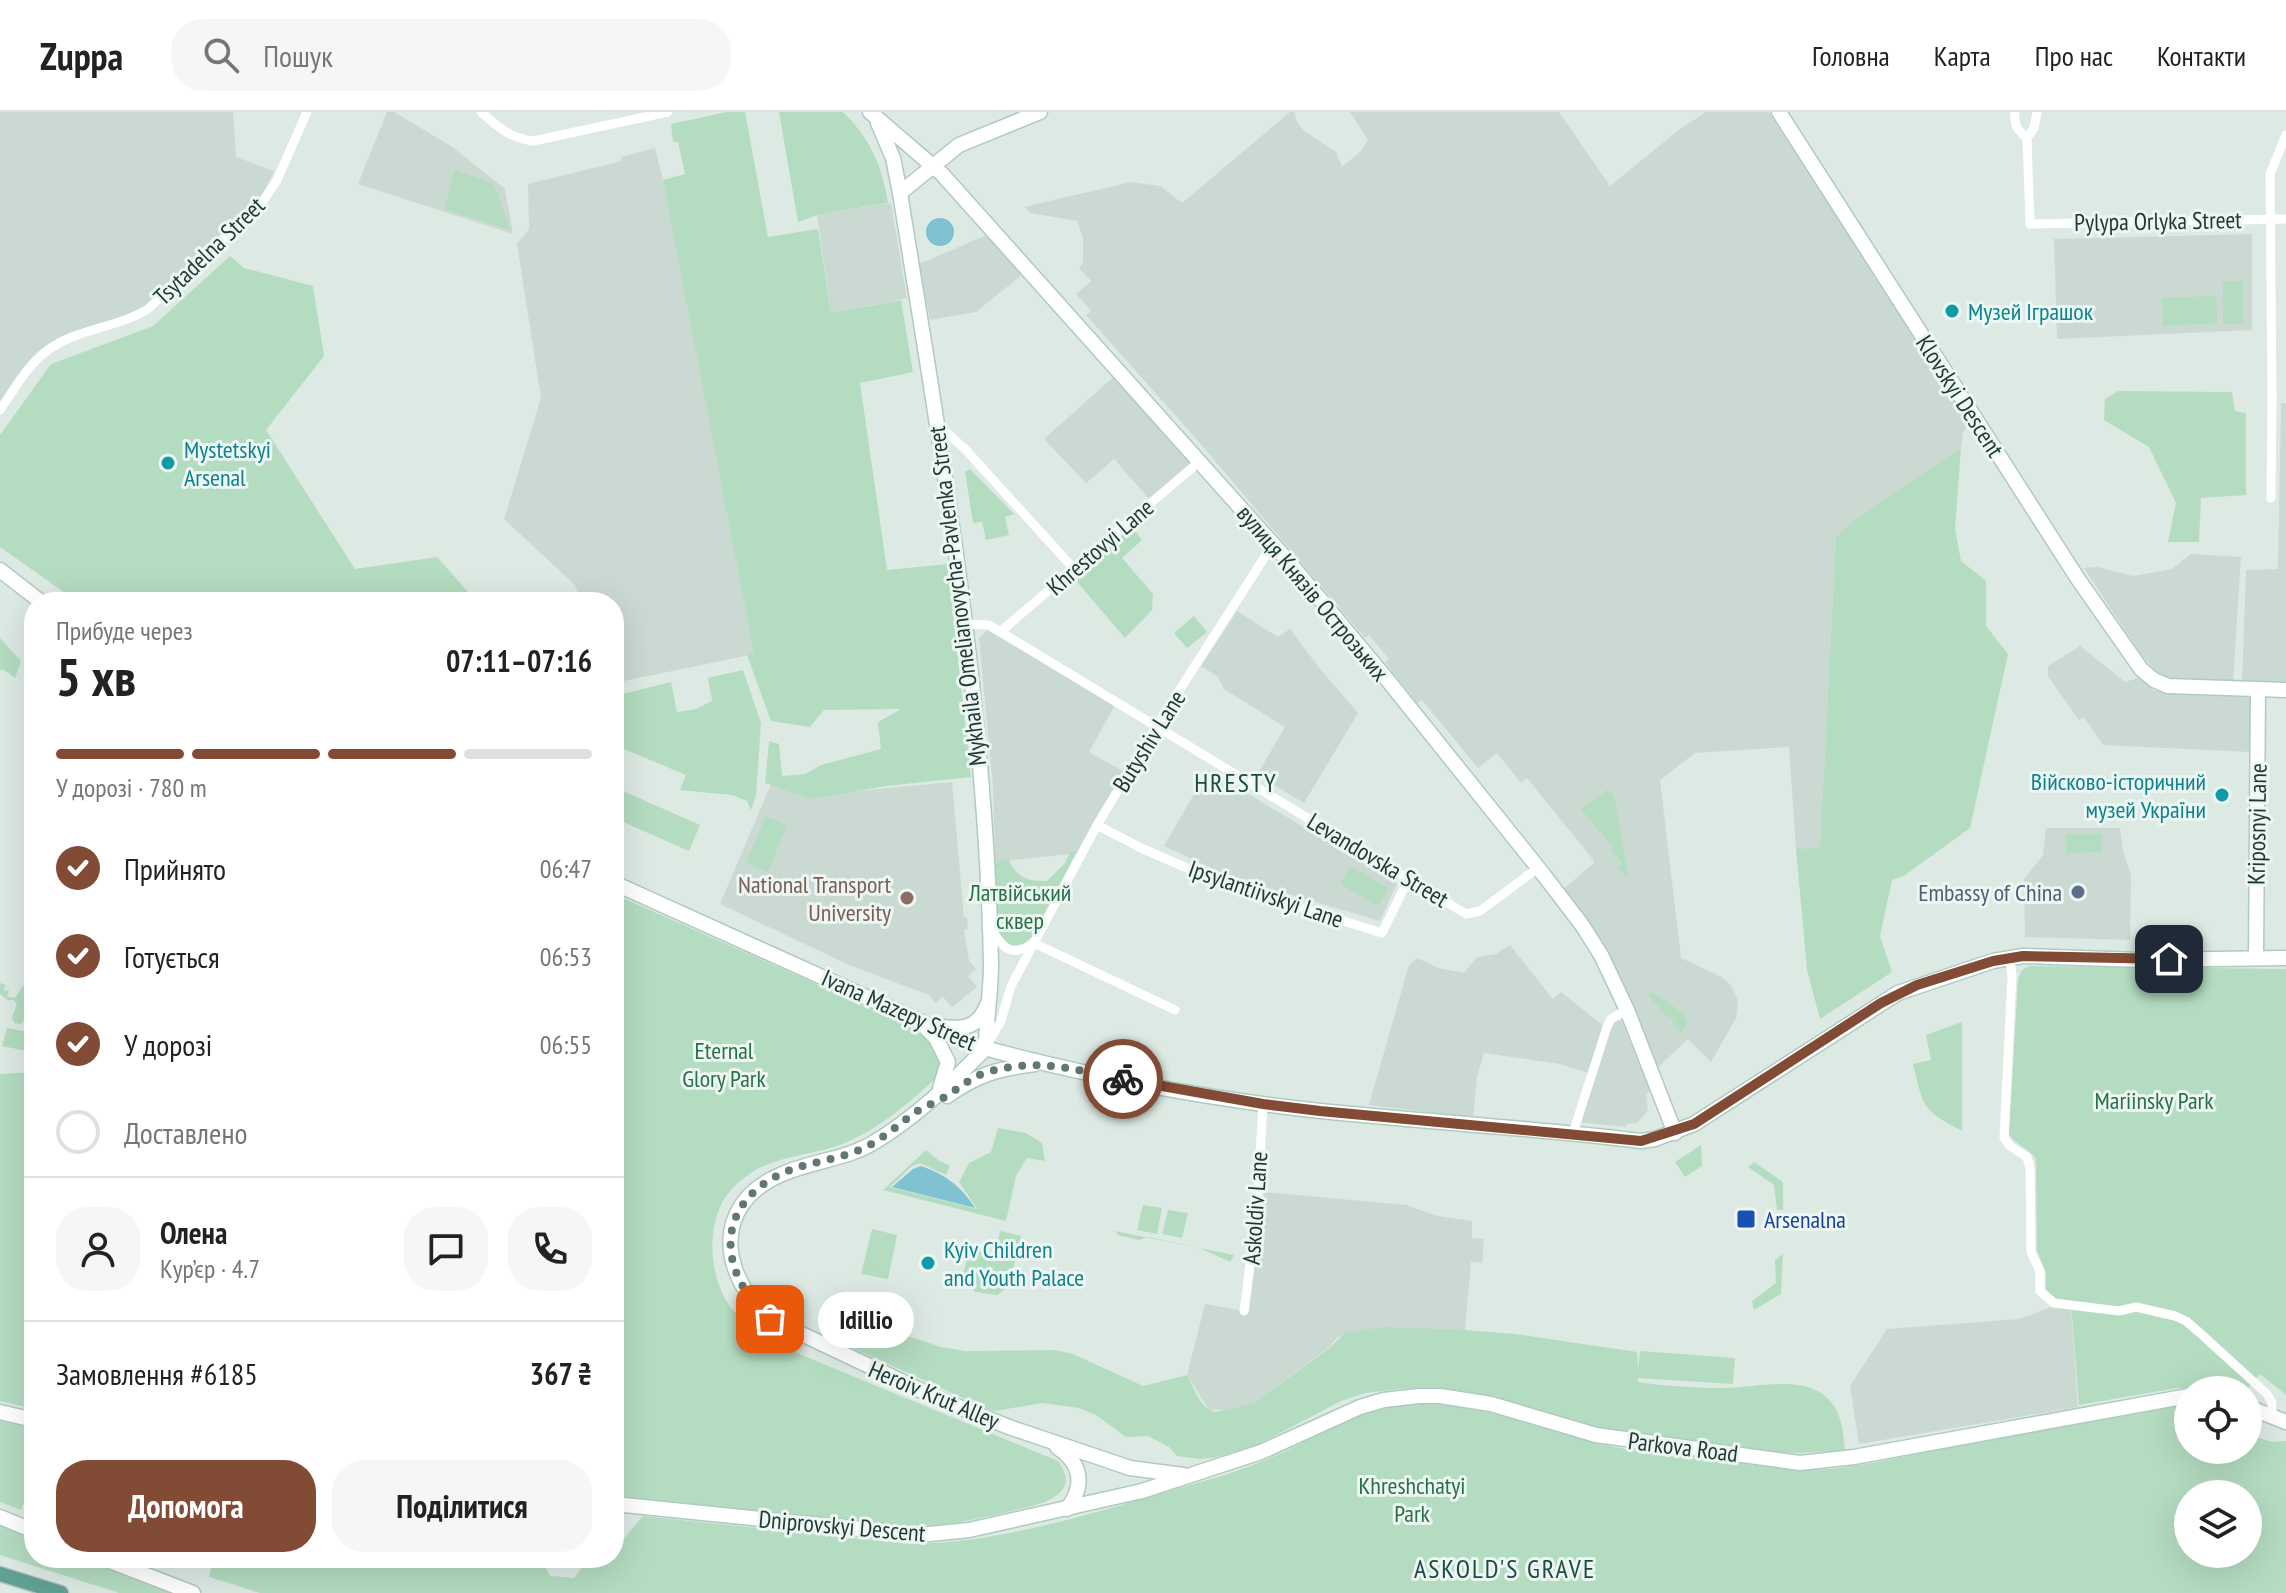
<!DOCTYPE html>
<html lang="uk">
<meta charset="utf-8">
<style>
:root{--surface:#fff;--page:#f6f6f6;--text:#222;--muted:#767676;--line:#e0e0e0;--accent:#824b35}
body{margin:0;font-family:"PT Sans Narrow",sans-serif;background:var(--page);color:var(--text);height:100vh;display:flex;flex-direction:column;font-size:30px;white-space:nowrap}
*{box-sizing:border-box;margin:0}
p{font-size:26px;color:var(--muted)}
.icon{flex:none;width:44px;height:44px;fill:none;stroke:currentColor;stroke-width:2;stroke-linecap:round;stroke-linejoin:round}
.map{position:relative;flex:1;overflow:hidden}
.sheet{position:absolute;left:24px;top:480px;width:600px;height:976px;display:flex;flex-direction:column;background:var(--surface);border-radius:32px;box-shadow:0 8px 32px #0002}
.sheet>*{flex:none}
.controls{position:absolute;left:2174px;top:1264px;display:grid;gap:16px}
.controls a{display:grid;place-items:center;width:88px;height:88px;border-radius:50%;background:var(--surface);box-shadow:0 8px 32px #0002;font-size:40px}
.pin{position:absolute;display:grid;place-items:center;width:68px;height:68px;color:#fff;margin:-34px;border-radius:16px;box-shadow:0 4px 12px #0006}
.courier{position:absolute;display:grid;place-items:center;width:80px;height:80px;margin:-40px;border:6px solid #824b35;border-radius:50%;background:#fff;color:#222;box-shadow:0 2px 10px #0007}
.bubble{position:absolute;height:56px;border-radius:28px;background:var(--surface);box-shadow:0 8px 32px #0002;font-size:26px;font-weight:700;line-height:56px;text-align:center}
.overview em{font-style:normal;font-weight:700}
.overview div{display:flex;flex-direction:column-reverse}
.overview{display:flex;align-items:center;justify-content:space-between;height:136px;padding:0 32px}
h1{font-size:52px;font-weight:700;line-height:60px}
.bar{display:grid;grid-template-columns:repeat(4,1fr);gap:12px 8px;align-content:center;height:96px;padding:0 32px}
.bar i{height:10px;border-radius:6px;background:var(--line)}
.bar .current{background:var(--accent)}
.bar p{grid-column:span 4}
.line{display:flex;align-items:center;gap:20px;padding:0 32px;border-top:2px solid var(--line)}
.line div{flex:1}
.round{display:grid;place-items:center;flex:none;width:84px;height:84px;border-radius:32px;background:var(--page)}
ol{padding:0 32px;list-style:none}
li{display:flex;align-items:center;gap:24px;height:88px}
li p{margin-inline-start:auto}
li .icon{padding:8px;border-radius:50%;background:var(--accent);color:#fff;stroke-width:4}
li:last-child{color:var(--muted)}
li i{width:44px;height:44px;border:4px solid var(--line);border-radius:50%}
.action{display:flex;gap:16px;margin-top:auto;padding:16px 32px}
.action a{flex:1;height:92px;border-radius:32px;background:var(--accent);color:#fff;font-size:32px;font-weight:700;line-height:92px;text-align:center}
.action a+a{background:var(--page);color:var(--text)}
header{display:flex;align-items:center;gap:48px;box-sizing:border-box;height:112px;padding:0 40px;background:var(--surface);border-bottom:2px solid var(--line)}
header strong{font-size:38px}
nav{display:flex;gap:44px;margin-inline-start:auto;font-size:28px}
.search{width:560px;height:72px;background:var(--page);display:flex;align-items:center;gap:20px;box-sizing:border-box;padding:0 28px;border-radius:32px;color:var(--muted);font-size:30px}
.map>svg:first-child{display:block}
</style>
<header>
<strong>Zuppa</strong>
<div class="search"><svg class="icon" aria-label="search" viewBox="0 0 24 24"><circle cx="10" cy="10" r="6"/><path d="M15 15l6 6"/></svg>Пошук</div>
<nav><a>Головна</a><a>Карта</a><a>Про нас</a><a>Контакти</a></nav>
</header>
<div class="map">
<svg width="2286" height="1481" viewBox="0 0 2286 1481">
<rect width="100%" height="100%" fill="#ddeae4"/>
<!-- built -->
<g fill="#cbd9d3">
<polygon points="0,0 233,0 236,45 274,59 256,98 154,193 49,237 0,298"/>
<polygon points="387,0 394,0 451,34 505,77 513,122 358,72"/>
<polygon points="1290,0 1295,0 1296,8 1303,18 1336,40 1342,55 1360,40 1368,28 1350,0 1559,0 1610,74 1680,17 1706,0 1769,0 1969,311 1963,321 1961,336 1853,409 1836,425 1820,737 1796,737 1789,635 1695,641 1660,668 1681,846 1720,864 1731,873 1738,889 1736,906 1711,950 1688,927 1656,957 1561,779 1595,750 1527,666 1521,671 1497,641 1478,656 1422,588 1417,591 1385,550 1389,547 1369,523 1365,526 1199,330 1086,203 1091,199 1076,182 1091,169 1079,156 1083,150 1083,126 1077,109 1031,101 1024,95 1131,70 1160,74 1182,91"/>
<polygon points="655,36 688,169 755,542 614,571 614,490 582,490 575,473 504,407 541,286 517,132 529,117 528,72 622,49 621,45"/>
<polygon points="891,91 907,186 831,201 817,103"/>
<polygon points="989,122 1024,161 976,200 930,208 919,152"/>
<polygon points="2252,122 2252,218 2057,227 2054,127"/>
<polygon points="1117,262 1194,351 1151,389 1114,347 1086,371 1044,327"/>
<polygon points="2281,291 2286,291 2286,572 2242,570 2246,458 2278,457"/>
<polygon points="2191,442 2241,445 2233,570 2164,567 2141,543 2084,456 2097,455 2133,464 2172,457"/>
<polygon points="1237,499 1278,525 1290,517 1320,557 1358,601 1304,691 1257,663 1285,615 1224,577 1217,564 1201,554"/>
<polygon points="987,518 1115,593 1089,640 1126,661 1078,741 995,750 993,674 979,526"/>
<polygon points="2080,534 2125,570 2138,566 2154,579 2246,585 2252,587 2250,640 2103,633 2084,605 2079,608 2048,564 2048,554"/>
<polygon points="1208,658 1397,771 1380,809 1233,766 1164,734"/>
<polygon points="952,670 964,805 967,805 968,817 964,818 969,849 976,857 968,864 977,875 952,895 943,885 935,891 929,883 849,853 720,792 771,672 810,687 846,680"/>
<polygon points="2046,716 2120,716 2123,739 2131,763 2130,828 2025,825 2024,767 2043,743"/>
<polygon points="1510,833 1553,887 1561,880 1604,914 1588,961 1560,952 1484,941 1477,965 1473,1006 1369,993 1409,853 1417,846 1438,856 1464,861 1477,845 1496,842"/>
<polygon points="1621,908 1650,979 1646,982 1648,998 1637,1011 1626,1012 1626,1015 1577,1010 1608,918 1615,909"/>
<polygon points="1264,1080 1406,1093 1437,1104 1472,1109 1472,1126 1484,1127 1482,1151 1471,1150 1465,1218 1427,1218 1338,1225 1327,1237 1253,1292 1232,1298 1209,1298 1187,1263 1205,1192 1249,1200"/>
<polygon points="2059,1192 2071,1194 2078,1295 1859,1332 1850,1274 1887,1217 2019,1207"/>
</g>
<!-- green -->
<g fill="#b4dcc0" fill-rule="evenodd">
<polygon points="727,0 745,0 768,125 818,117 831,201 901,188 913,260 860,271 887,458 948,452 971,665 886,674 810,687 765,671 769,629 779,632 782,664 805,662 821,653 881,637 878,610 901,597 824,598 810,615 771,609 747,543 754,541 663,68 685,62 678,30 673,30 671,12"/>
<path d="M779,0H843C870,26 882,54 888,91L817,103L798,110Z"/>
<polygon points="455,58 494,72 510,118 444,97"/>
<polygon points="230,144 244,156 313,174 324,244 266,318 355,457 437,445 477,490 78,490 0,435 0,323 51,252 153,214"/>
<rect x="2223" y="169" width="20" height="43"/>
<polygon points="2216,184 2217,211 2163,214 2162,186"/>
<polygon points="2118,279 2232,280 2235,299 2246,301 2246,383 2201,386 2199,430 2168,430 2176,391 2149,335 2104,308 2105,287"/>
<polygon points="1961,336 1955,417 1961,449 1986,469 1986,514 2008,542 1970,716 1905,763 1892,768 1880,824 1892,860 1820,907 1807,858 1796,737 1820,736 1836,425 1853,409"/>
<polygon points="970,357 1014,402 1005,405 1009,423 986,428 982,410 973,411 965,360"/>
<polygon points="1132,415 1142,428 1122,446 1153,482 1152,498 1125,526 1072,464"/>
<polygon points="1194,504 1207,520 1187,536 1174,521"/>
<polygon points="0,526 21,549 15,566 2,557 0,559"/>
<polygon points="743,558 761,611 756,683 751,698 747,689 732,683 680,678 686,663 614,633 614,584 671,570 677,600 696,597 712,589 708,566"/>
<polygon points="614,675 700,713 689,739 614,706"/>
<polygon points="1607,678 1614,683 1628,765 1617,756 1622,751 1611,738 1613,735 1581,697"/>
<polygon points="766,704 787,713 768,760 746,751"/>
<polygon points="2066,722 2102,722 2102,740 2066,741"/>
<path d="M1077,739L1034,823L1023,832L1011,834L997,826L994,808L995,750L1008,747C1017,765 1027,770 1047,769L1065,751L1070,740Z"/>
<polygon points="1350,754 1388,776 1378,794 1340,772"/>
<path d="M614,782L915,916C936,931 943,937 939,963C912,989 880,1016 845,1031C816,1043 777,1043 751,1061C742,1067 731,1076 725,1086C705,1116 710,1170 732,1197C750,1218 773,1229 797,1241L1058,1349C1082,1381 1044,1392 1020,1397C993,1403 964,1411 936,1413C890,1416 842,1409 796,1404C735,1397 675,1391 614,1384Z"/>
<path d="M2029,854L2286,857V1283L2260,1262L2248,1276H2177L2079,1293L2071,1190L2052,1186L2046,1179V1161L2037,1139L2036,1047C2029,1036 2015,1033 2009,1022L2018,867L2022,858Z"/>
<polygon points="0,871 6,873 3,879 9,878 7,885 15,886 23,874 34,872 34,890 31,884 30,886 34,908 30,912 26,913 24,908 21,912 14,911 12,905 17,893 14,888 8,888 0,882"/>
<polygon points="1651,879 1683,901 1687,911 1682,921 1672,911 1674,907 1666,904 1648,882"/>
<path d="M1962,910V1019C1921,997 1924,996 1913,952L1931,948L1926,923Z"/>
<polygon points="7,916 34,921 27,939 2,934"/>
<polygon points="34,960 34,1297 0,1289 0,962"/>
<polygon points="998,1016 1026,1021 1042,1031 1045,1049 1027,1046 1016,1064 1006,1109 883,1078 926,1038 938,1048 950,1054 946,1063 920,1051 912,1054 890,1075 977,1097 959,1070 969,1051 991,1040"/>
<polygon points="1701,1033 1702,1054 1685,1065 1675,1050"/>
<polygon points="1754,1050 1783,1070 1783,1098 1777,1098 1774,1073 1748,1055"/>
<polygon points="1143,1093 1162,1096 1157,1122 1137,1118"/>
<polygon points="1168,1098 1188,1101 1182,1126 1162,1122"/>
<polygon points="872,1117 897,1123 888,1167 861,1162"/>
<polygon points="1000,1119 1021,1124 1009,1174 997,1183 975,1180 963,1163 970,1137 995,1142"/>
<polygon points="1115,1119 1234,1143 1230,1150 1200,1136 1149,1125 1139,1128 1118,1123"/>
<polygon points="1783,1142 1781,1182 1754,1198 1752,1189 1776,1171 1775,1148"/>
<path d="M865,1210L941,1235L965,1239L1055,1238L1073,1242L1143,1274L1187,1263C1194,1276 1200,1296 1215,1300L1253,1292L1327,1238L1345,1221L1384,1215L1465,1218L1515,1222L1637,1240L1638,1259L1640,1239L1735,1246L1733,1272L1638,1266V1270C1665,1274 1697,1276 1725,1276C1764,1275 1824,1257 1840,1307C1843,1317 1844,1328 1845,1338L1798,1341L1765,1340L1622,1321L1573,1312L1501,1288L1460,1279L1410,1276L1365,1281L1341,1289L1255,1334L1213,1346L1200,1347L1177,1344L1169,1335L1148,1324L1126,1325L1096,1303L1079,1296L1042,1291L995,1299L985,1296L846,1233L825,1212Z"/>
<path d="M2188,1290V1338H2248V1323L2273,1330L2286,1329V1481H260L209,1465L212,1453L192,1446H541L550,1464L574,1466L590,1446H614V1429H622L643,1404L912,1432C1014,1431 1126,1390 1225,1363C1248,1355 1270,1347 1292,1336C1324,1320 1357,1298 1392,1293C1463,1284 1527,1314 1593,1330C1657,1346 1732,1349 1798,1358L1830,1357L1872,1351L2150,1295ZM2188,1382H2248V1442H2188Z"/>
<polygon points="0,1308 34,1315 34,1385 27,1383 21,1398 0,1390"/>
<polygon points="0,1412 34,1425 34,1446 90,1446 177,1481 119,1481 0,1443"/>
</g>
<!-- water -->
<g fill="#81c2d2">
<circle cx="940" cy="120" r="14"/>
<path d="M921,1054C945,1062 962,1075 975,1096L892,1075L913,1057Z"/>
</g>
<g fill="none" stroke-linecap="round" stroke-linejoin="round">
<defs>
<g id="secondary">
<polyline points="870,0 942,62 1288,449 1390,571 1543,762 1582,813 1601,843 1627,898 1675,1021"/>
<polyline points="1779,0 2078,467 2141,557 2154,568 2168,574 2286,578"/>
<path d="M878,11L893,46L900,81C941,336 986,592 991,852C991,880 986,908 986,936"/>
<polyline points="900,81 959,33 1040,0"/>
<polyline points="0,458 41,490"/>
<path d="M614,771L970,932C1081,963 1206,987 1321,999C1428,1010 1535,1016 1641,1029L1655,1027L1694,1012L1898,881L1993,849L2023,844L2140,848L2286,846"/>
<polyline points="2256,846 2258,578"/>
<polyline points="924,914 936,926 948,950 940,976"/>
<path d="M943,915C963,918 979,915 987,893"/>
<path d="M986,936C951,971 915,1006 873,1031C844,1048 810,1049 780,1063C710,1094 721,1164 770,1207L939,1287L1009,1315L1130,1356L1183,1363"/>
<path d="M947,984C978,962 998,957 1035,952"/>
<polyline points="2248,1295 2286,1310"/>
<polyline points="0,1300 34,1308"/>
<path d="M1057,1335C1082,1351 1085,1374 1067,1397"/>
<polyline points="614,1392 920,1423 969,1418 1142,1379 1261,1340 1360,1295 1384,1288 1419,1284 1440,1284 1491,1292 1596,1323 1800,1351 1854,1345 2188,1284"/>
<polyline points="0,1405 34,1419"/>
<polyline points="102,1446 193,1481"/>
</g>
<polyline id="primary" points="0,1462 61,1481"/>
</defs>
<!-- secondary casing -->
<use href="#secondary" stroke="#afcac1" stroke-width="17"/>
<!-- primary casing -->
<use href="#primary" stroke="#bcc4c2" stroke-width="17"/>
<!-- street -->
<g stroke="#fff" stroke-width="9">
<path d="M481,0C498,15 510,26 533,29L668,0"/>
<path d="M2015,0C2014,13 2017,18 2027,26"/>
<polyline points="2037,0 2034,16 2027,26 2030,112 2286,107"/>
<path d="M0,298C14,278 27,253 48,238C76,217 117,216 148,197L261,92L277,68L307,0"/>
<polyline points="937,312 965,337 1074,457"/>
<polyline points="2271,386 2272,286 2270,62 2286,23"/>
<polyline points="966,512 989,513 1466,802 1480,799 1538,756"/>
<polyline points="1000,520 1200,349"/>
<polyline points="1097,713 1141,736 1224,772 1382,821 1409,766"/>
<path d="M991,816C1001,834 1010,846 1031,833"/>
<polyline points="1034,831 1175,898"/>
<polyline points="2010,845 2012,864 2004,1026 2010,1034 2027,1045 2030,1056 2031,1140 2040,1159 2040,1179 2054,1191 2119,1199 2136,1195 2175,1204 2186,1209 2200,1221 2267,1282 2272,1291 2272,1305"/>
<polyline points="987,933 1001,909 1011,874 1097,713 1159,610 1273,432"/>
<polyline points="1573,1021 1607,915 1611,907 1627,898"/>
<polyline points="1244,1199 1257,1098 1263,992"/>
</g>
<!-- secondary -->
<use href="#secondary" stroke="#fff" stroke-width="14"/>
<!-- primary -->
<use href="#primary" stroke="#5fa193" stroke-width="14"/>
</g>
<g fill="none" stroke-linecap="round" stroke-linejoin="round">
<!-- done -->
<path stroke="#617771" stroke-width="8" stroke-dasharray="0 14.4" d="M770,1207C723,1166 711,1102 773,1066C801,1050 837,1049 866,1035C884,1026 899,1012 916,1000C926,993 938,990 948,983C962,974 974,963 991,959C1040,946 1075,958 1123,967"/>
<!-- route -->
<polyline stroke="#824b35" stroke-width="10" points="1123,967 1263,992 1320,999 1641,1029 1694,1012 1881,891 1917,873 1993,849 2023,844 2169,847"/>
</g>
<!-- markers -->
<g fill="#0f9aa8" stroke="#edf6f2" stroke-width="3">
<circle cx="1952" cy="199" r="8"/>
<circle cx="168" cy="351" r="8"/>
<circle cx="2222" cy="683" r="8"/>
<circle cx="928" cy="1151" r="8"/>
</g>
<circle fill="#5c6f8a" stroke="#edf6f2" stroke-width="3" cx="2078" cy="780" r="8"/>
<circle fill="#8d6e63" stroke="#edf6f2" stroke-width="3" cx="907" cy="786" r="8"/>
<rect fill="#1a4fb4" stroke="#edf6f2" stroke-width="3" x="1736" y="1097" width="20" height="20" rx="4"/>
<g text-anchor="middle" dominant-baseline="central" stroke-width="6" stroke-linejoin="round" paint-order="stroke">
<!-- street labels -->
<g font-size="24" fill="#1e3933" stroke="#edf6f2">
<text transform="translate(2158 109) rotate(-1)">Pylypa Orlyka Street</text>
<text transform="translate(209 139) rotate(-44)">Tsytadelna Street</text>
<text transform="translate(1960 284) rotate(57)">Klovskyi Descent</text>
<text transform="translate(1100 435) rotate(-41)">Khrestovyi Lane</text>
<text transform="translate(1313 481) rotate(50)">вулиця Князів Острозьких</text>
<text transform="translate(957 484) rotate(-97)">Mykhaila Omelianovycha-Pavlenka Street</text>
<text transform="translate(1149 629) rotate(-58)">Butyshiv Lane</text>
<text transform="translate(2257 712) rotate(-89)">Kriposnyi Lane</text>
<text transform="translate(1378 748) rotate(31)">Levandovska Street</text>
<text transform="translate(1266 782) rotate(19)">Ipsylantiivskyi Lane</text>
<text transform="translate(899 898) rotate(24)">Ivana Mazepy Street</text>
<text transform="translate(1255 1096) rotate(-86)">Askoldiv Lane</text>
<text transform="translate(934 1283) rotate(23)">Heroiv Krut Alley</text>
<text transform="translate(1683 1335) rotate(7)">Parkova Road</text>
<text transform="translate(842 1414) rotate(5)">Dniprovskyi Descent</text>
</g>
<!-- culture labels -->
<g font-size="24" fill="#0d838f" stroke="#edf6f2" text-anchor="start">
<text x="1968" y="199">Музей Іграшок</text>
<text x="184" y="337">Mystetskyi<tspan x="184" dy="28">Arsenal</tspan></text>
<text x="2206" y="669" text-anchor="end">Війсково-історичний<tspan x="2206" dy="28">музей України</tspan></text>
<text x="944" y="1137">Kyiv Children<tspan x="944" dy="28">and Youth Palace</tspan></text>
</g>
<!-- education labels -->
<g font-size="24" fill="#785e54" stroke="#edf6f2" text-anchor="end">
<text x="891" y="772">National Transport<tspan x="891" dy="28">University</tspan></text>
</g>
<!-- park labels -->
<g font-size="24" fill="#277147" stroke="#edf6f2">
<text x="1020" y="780">Латвійський<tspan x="1020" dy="28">сквер</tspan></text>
<text x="724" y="938">Eternal<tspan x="724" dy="28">Glory Park</tspan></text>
<text x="2154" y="988">Mariinsky Park</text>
<text x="1412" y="1373">Khreshchatyi<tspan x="1412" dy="28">Park</tspan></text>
</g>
<!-- service labels -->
<g font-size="24" fill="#4e5e75" stroke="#edf6f2" text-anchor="end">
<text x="2062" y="780">Embassy of China</text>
</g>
<!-- transit labels -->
<g font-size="24" fill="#164399" stroke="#edf6f2" text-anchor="start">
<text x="1764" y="1107">Arsenalna</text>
</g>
<!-- neighbourhood labels -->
<g font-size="26" letter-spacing="2" fill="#1a4c41" stroke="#edf6f2">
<text x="1236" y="670">HRESTY</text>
<text x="1505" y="1456">ASKOLD'S GRAVE</text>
</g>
</g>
</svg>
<div class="controls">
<a><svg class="icon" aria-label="locate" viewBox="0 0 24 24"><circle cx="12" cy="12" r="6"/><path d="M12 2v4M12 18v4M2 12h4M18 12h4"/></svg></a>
<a><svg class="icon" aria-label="layers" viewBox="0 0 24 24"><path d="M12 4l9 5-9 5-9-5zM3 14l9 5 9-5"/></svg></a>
</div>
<div class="pin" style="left:770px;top:1207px;background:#ea580c"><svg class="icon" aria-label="bag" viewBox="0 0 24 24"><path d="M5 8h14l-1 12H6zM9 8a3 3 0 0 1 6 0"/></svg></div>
<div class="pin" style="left:2169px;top:847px;background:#1f2937"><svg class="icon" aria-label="home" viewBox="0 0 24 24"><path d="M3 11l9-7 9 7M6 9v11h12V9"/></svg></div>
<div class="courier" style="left:1123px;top:967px"><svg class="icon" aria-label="bike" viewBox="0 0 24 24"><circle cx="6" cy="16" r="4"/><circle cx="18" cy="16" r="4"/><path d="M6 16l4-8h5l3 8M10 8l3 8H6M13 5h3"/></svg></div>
<div class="bubble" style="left:818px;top:1180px;width:96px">Idillio</div>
<section class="sheet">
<div class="overview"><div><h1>5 хв</h1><p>Прибуде через</p></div><em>07:11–07:16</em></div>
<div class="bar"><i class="current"></i><i class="current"></i><i class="current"></i><i></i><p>У дорозі · 780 m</p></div>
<ol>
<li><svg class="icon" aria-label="check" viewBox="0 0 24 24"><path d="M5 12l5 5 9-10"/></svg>Прийнято<p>06:47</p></li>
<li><svg class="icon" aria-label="check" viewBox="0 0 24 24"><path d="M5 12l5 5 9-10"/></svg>Готується<p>06:53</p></li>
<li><svg class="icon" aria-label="check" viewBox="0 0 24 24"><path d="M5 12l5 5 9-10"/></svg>У дорозі<p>06:55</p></li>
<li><i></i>Доставлено</li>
</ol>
<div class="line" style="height:144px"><a class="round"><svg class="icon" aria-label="person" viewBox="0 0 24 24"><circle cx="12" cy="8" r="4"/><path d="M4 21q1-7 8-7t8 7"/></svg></a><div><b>Олена</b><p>Кур’єр · 4.7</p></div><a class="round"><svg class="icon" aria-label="chat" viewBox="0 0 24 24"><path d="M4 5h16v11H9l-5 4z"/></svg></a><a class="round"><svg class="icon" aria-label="phone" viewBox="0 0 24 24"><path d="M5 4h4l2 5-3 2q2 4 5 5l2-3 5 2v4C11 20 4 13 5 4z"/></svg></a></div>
<div class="line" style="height:104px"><div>Замовлення #6185</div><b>367 ₴</b></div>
<div class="action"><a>Допомога</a><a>Поділитися</a></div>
</section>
</div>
